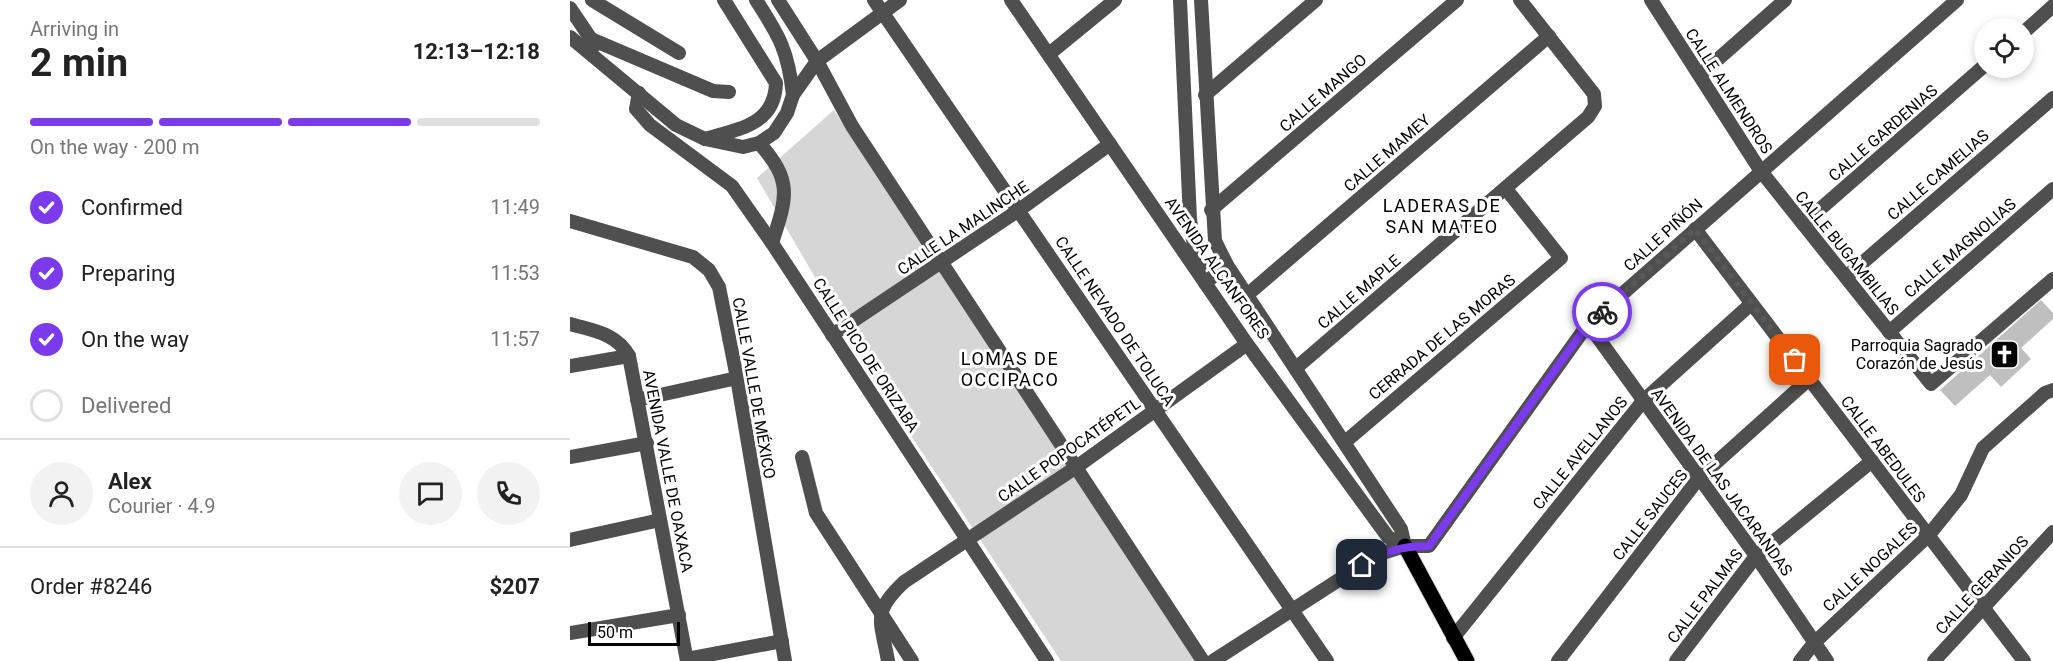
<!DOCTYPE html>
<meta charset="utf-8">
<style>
:root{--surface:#fff;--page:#f2f2f2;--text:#222;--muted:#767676;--line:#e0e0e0;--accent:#7c3aed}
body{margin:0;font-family:Roboto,sans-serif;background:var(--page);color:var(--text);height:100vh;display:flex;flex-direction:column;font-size:22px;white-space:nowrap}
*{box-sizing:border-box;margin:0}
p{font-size:20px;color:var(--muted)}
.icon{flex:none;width:33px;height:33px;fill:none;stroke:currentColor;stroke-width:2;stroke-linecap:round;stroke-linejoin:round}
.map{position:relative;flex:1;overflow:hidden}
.drawer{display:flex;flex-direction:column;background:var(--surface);width:570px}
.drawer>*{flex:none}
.fabs{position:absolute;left:1404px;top:18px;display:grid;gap:12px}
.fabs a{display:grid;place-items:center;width:60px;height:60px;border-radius:50%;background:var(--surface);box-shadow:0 3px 9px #0003;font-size:30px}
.scale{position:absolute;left:18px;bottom:15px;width:92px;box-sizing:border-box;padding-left:6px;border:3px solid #000;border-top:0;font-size:16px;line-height:21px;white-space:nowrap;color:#000;-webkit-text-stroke:4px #fff;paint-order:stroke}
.pin{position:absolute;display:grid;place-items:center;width:51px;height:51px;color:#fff;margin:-26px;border-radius:12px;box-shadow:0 3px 9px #0006}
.courier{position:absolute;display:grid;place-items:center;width:60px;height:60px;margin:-30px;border:4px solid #7c3aed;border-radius:50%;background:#fff;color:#222;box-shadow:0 2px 8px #0007}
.summary em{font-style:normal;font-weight:700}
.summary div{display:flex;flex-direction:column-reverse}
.summary{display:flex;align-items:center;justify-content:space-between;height:102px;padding:0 30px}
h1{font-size:39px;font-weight:700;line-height:45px}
.bar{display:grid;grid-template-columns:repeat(4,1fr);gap:9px 6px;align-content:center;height:72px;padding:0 30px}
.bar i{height:8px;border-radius:4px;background:var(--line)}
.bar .selected{background:var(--accent)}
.bar p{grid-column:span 4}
.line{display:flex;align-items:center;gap:15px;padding:0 30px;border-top:2px solid var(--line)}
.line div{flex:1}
.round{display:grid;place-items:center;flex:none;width:63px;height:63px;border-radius:32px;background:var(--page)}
ol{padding:0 30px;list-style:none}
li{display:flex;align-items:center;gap:18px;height:66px}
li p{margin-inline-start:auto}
li .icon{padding:6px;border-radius:50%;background:var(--accent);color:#fff;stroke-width:4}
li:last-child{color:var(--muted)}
li i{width:33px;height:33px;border:3px solid var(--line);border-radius:50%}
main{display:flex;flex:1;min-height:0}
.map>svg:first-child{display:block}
</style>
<main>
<section class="drawer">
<div class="summary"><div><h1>2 min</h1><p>Arriving in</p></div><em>12:13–12:18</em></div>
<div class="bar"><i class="selected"></i><i class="selected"></i><i class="selected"></i><i></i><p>On the way · 200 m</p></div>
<ol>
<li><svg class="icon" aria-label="check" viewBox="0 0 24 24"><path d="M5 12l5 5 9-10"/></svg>Confirmed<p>11:49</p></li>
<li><svg class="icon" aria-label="check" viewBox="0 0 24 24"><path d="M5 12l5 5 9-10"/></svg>Preparing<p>11:53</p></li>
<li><svg class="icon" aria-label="check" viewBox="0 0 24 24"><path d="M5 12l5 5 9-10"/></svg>On the way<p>11:57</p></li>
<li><i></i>Delivered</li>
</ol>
<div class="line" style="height:108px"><a class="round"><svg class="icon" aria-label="person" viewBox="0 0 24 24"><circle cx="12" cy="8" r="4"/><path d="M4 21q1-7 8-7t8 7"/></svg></a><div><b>Alex</b><p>Courier · 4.9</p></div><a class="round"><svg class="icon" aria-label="chat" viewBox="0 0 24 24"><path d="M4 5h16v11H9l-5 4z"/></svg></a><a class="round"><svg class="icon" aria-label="phone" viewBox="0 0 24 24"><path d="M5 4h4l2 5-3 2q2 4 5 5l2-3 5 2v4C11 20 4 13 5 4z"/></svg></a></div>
<div class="line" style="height:78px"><div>Order #8246</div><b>$207</b></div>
</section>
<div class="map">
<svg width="1483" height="661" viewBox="0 0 1483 661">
<rect width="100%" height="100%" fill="#fff"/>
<!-- green -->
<polygon fill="#d6d6d6" points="264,110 628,661 491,661 312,392 187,178"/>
<!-- building -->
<polygon fill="#bfbfbf" points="1471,300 1483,313 1483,319 1451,348 1461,359 1431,387 1420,375 1385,406 1370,390"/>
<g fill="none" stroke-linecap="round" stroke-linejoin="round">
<defs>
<polyline id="major" points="835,546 897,661"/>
</defs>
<!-- major casing -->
<use href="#major" stroke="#dbdbdb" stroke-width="17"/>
<!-- minor -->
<g stroke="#4f4f4f" stroke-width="14">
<polyline points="22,0 109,53"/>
<path d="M186,0C210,37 218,51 223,95"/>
<polyline points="208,0 247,61 282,126 633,661"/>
<polyline points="304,0 757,661"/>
<polyline points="441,0 677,344 818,537 835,546"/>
<polyline points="610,0 620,219 624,247 630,266"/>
<polyline points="631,0 645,241 657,265 831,529 835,546"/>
<polyline points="1081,0 1190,170 1361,384 1483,279"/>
<polyline points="0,8 25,45"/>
<polyline points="1454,32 1483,6"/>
<polyline points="0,37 106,125 135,139 173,147 189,143 204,133 217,113 223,95 247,61 330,0"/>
<polyline points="21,39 143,91 159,92"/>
<polyline points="479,54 545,0"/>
<polyline points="1130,75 1215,0"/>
<polyline points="69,93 66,109 80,125 162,186 202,243 477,661"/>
<polyline points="635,95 746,0"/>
<path d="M135,139C168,129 205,125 206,83L154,0"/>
<path d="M189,143C223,181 217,197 202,243"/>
<polyline points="641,210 887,0"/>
<polyline points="0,221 123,257 139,270 149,287 167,378 215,661"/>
<polyline points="1233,224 1414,66"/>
<polyline points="1125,229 1454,661"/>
<polyline points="1276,277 1483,98"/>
<polyline points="635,283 657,265"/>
<polyline points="677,295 979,36"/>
<path d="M0,324C24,331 46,333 59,356L117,661"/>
<polyline points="1018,324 1186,556 1257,661"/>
<polyline points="1319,332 1483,189"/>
<polyline points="262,335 449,210 540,144"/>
<polyline points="0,366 59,356"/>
<polyline points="726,368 1018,117 1025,106 1024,94 950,0"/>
<polyline points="67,400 167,378"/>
<polyline points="775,442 991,258 936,189"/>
<polyline points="0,457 77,443"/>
<polyline points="232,457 246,513 342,661"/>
<polyline points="0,540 90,520"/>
<polyline points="0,633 109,615"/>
<polyline points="883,638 1073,401 1181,304"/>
<polyline points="117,659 212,641"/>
<path d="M318,661C311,620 301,613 334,582L505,468L677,344"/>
<polyline points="643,661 809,554 835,546 859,546 1018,324 1387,0"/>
<polyline points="988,661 1129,478 1239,379"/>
<polyline points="1106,661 1186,556 1302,461"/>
<polyline points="1230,661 1244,643 1358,536 1391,495 1413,448 1475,393 1483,390"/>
<polyline points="1364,661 1483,532"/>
</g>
<!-- major -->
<use href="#major" stroke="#000" stroke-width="15"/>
</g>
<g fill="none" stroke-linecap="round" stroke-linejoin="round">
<!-- done -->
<polyline stroke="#595959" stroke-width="6" stroke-dasharray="0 10.8" points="1032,312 1125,229 1225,360"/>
<!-- route -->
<path stroke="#7c3aed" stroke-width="8" d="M792,565C814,551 833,546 859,546L1018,324L1032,312"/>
</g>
<!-- icons -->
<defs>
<symbol id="church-square" viewBox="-11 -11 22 22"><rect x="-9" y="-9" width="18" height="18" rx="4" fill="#000" stroke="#fff"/><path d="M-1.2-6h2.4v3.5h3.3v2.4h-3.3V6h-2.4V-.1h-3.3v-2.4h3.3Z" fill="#fff"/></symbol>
</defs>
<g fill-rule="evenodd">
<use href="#church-square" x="1418" y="338" width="33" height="33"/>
</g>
<g text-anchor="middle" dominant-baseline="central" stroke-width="6" stroke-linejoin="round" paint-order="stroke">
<!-- street labels -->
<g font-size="16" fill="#000" stroke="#fff">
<text transform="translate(1159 91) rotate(57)">CALLE ALMENDROS</text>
<text transform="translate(753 93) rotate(-41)">CALLE MANGO</text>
<text transform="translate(1313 133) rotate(-41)">CALLE GARDENIAS</text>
<text transform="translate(817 153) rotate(-41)">CALLE MAMEY</text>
<text transform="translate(1368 175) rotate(-41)">CALLE CAMELIAS</text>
<text transform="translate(393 228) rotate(-34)">CALLE LA MALINCHE</text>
<text transform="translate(1093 235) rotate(-42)">CALLE PIÑÓN</text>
<text transform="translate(1390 248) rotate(-41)">CALLE MAGNOLIAS</text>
<text transform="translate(1277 253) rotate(51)">CALLE BUGAMBILIAS</text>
<text transform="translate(647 268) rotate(55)">AVENIDA ALCANFORES</text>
<text transform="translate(789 292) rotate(-41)">CALLE MAPLE</text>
<text transform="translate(545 321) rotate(56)">CALLE NEVADO DE TOLUCA</text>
<text transform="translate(872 337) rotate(-40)">CERRADA DE LAS MORAS</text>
<text transform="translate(296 355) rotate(57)">CALLE PICO DE ORIZABA</text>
<text transform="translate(184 388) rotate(80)">CALLE VALLE DE MÉXICO</text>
<text transform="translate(1313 449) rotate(53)">CALLE ABEDULES</text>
<text transform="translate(499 450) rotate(-35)">CALLE POPOCATÉPETL</text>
<text transform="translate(1010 453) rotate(-51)">CALLE AVELLANOS</text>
<text transform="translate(98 471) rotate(79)">AVENIDA VALLE DE OAXACA</text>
<text transform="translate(1152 482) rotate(54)">AVENIDA DE LAS JACARANDAS</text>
<text transform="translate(1080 515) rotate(-52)">CALLE SAUCES</text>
<text transform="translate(1300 567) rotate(-43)">CALLE NOGALES</text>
<text transform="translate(1412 585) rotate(-47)">CALLE GERANIOS</text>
<text transform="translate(1135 596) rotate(-53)">CALLE PALMAS</text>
</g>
<!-- poi labels -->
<g font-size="16" fill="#000" stroke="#fff" text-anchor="end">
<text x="1413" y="345">Parroquia Sagrado<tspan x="1413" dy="18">Corazón de Jesús</tspan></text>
</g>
<!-- neighbourhood labels -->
<g font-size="18" letter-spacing="1.5" fill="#000" stroke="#fff">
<text x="872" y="205">LADERAS DE<tspan x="872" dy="21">SAN MATEO</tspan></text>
<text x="440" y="358">LOMAS DE<tspan x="440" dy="21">OCCIPACO</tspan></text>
</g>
</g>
</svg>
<div class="fabs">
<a><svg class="icon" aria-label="locate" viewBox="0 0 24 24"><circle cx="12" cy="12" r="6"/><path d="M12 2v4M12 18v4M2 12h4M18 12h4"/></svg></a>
</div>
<div class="scale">50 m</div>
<div class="pin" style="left:1225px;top:360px;background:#ea580c"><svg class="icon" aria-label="bag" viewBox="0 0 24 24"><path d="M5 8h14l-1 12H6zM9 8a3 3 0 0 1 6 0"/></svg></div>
<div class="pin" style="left:792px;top:565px;background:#1f2937"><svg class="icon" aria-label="home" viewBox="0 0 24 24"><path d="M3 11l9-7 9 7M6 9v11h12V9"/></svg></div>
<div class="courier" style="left:1032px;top:312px"><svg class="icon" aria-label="bike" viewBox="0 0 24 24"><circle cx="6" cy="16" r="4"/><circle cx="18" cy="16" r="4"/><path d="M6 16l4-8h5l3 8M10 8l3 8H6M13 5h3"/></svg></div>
</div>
</main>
